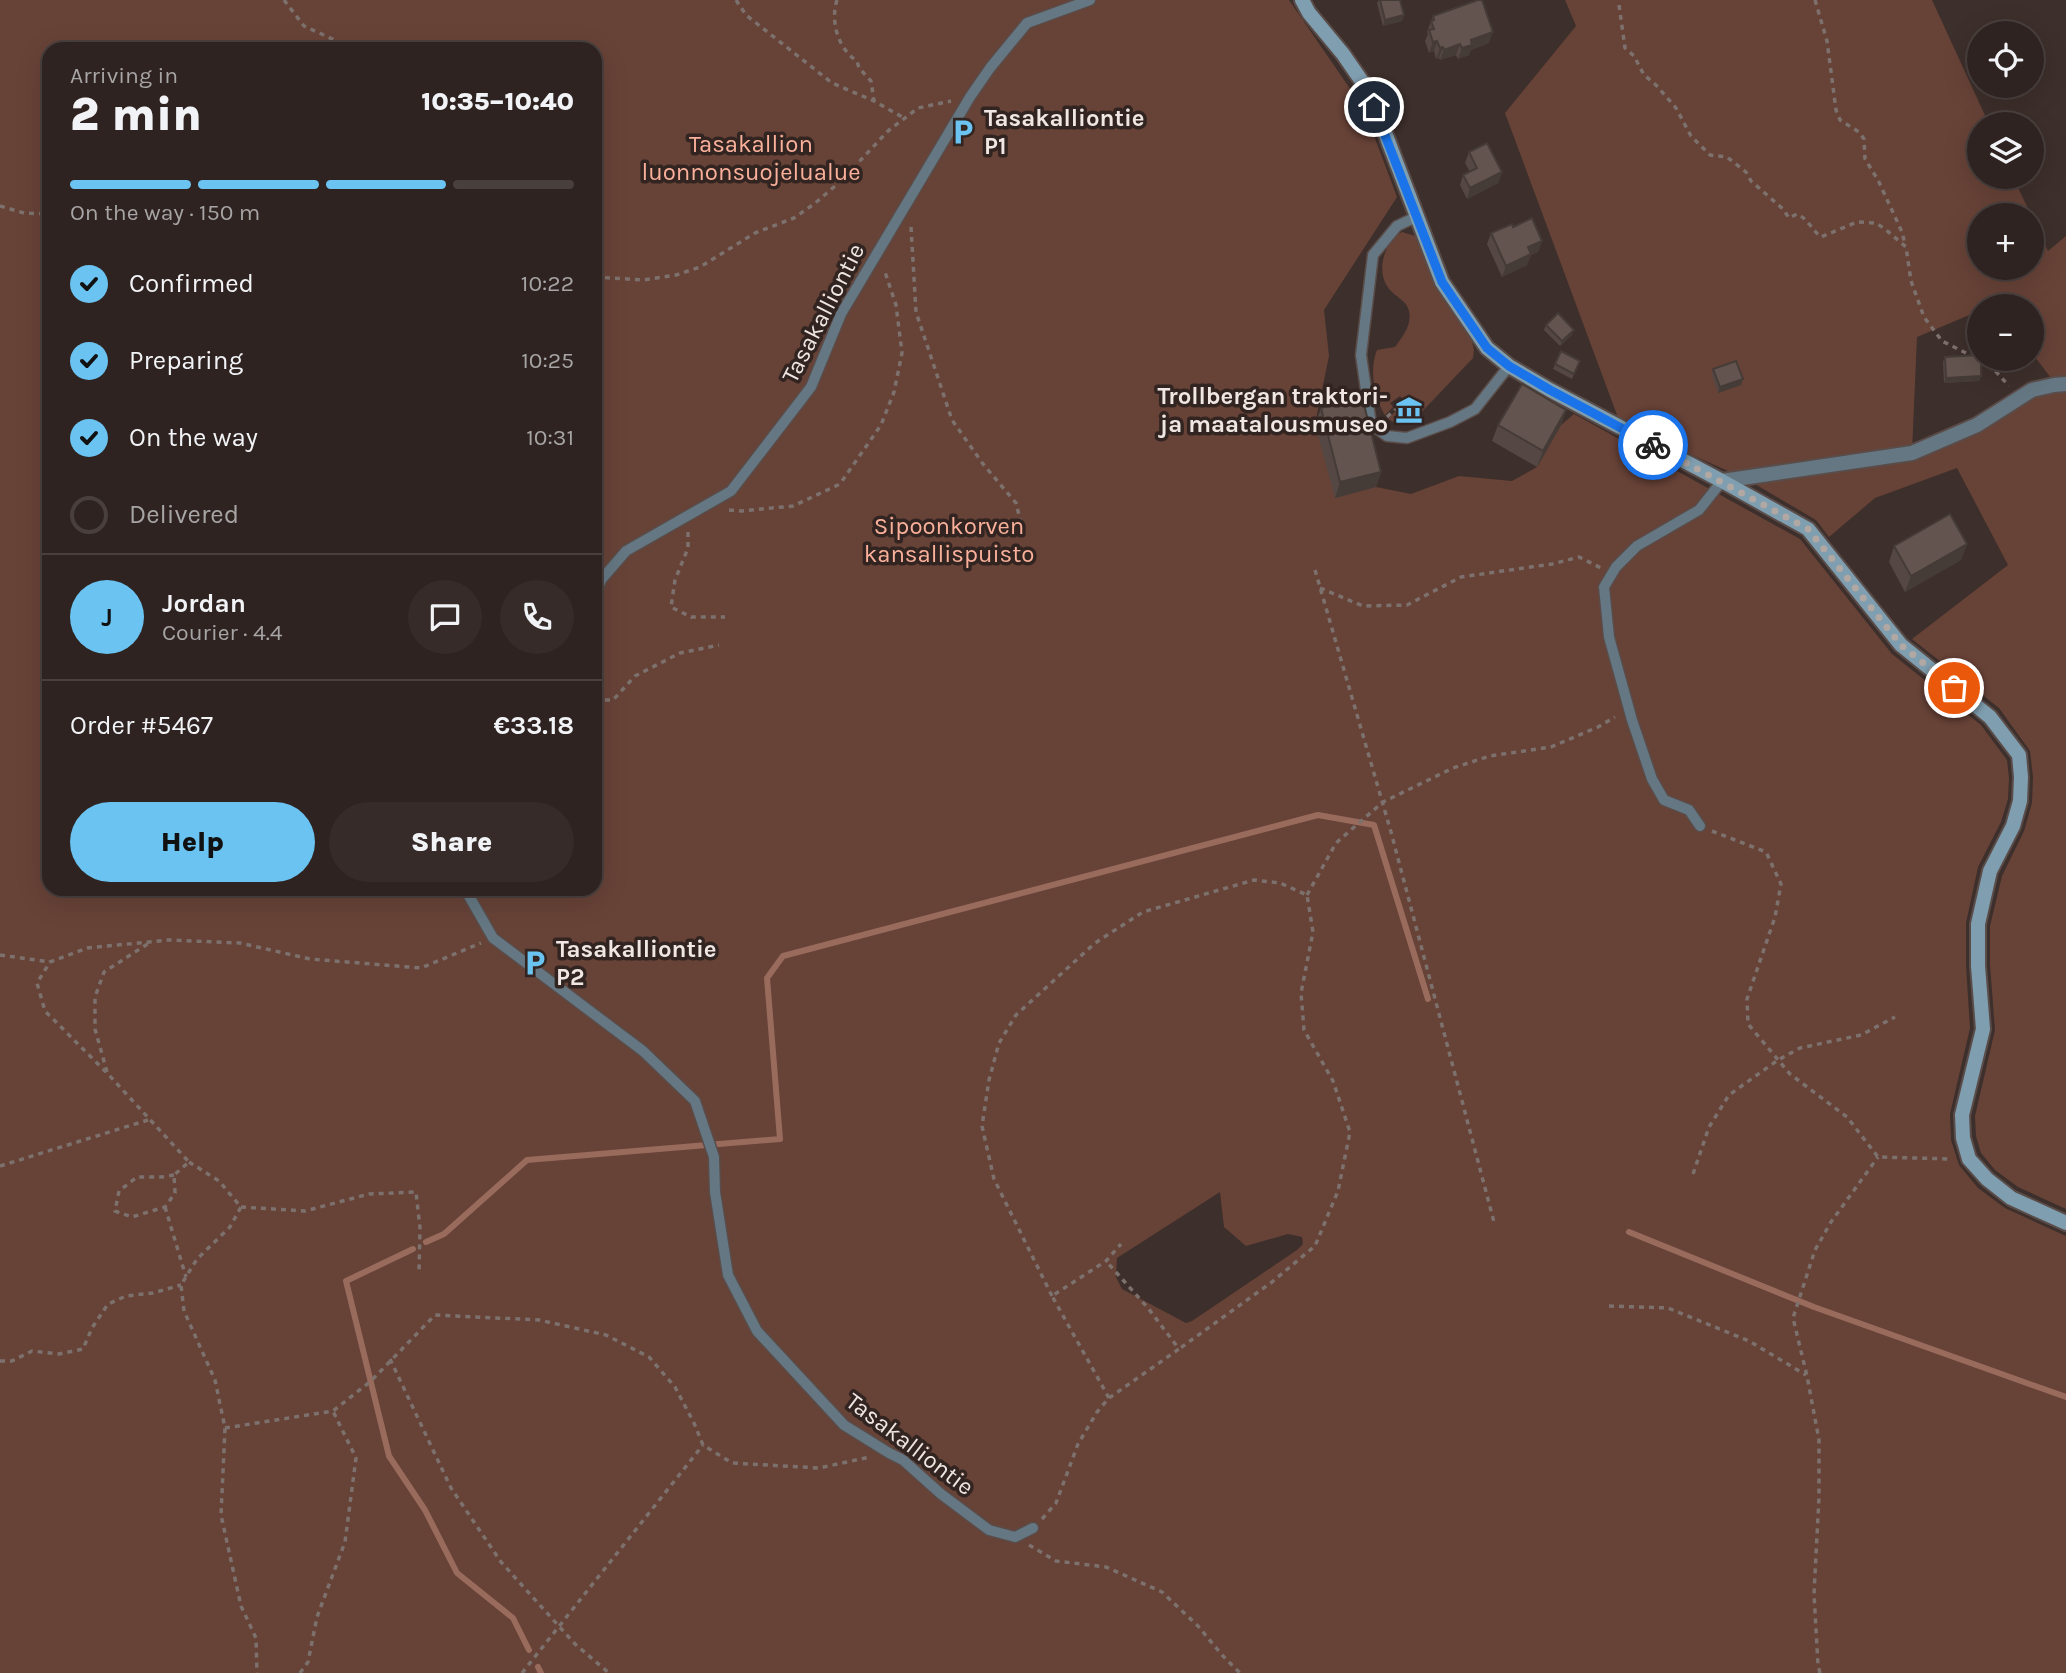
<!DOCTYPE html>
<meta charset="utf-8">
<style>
:root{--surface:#2e2320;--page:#362b29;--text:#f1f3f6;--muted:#a7a4a5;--line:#49403e;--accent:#6ac3f1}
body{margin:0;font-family:Karla,sans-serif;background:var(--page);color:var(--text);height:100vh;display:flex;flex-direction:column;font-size:26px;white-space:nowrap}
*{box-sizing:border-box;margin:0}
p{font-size:23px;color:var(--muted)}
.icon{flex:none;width:38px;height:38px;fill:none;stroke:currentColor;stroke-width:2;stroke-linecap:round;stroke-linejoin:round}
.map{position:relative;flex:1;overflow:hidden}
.panel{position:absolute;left:42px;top:42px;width:560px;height:854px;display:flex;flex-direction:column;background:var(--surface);border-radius:21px;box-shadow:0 7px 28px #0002,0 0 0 2px var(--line)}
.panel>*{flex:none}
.fabs{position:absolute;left:1967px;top:21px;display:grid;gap:14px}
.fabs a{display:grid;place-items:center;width:77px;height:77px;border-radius:50%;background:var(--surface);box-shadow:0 7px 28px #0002,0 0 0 2px var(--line);font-size:35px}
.pin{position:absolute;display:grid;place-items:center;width:60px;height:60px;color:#fff;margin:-30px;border:4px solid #fff;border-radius:50%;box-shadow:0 2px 7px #0007}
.courier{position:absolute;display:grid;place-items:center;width:70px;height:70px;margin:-35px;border:5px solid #1a73e8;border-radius:50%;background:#fff;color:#222;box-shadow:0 2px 9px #0007}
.head em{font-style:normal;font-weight:800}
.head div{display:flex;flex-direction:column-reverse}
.head{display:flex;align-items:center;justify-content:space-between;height:119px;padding:0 28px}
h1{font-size:46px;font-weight:800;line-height:52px}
.bar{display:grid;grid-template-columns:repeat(4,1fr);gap:10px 7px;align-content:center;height:84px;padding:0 28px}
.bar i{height:9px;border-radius:5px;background:var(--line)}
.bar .current{background:var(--accent)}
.bar p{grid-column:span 4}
.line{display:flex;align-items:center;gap:18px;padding:0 28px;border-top:2px solid var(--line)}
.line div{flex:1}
.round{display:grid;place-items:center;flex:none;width:74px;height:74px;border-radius:37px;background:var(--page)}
ol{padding:0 28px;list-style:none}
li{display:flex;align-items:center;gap:21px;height:77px}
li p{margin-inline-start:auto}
li .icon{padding:7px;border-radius:50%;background:var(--accent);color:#111;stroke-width:4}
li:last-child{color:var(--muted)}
li i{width:38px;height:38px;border:4px solid var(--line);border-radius:50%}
.primary-button{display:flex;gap:14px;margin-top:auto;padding:14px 28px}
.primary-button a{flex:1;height:80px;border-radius:42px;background:var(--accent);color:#111;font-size:28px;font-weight:800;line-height:80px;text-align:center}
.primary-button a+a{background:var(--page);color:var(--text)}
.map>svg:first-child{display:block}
</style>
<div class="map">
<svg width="2066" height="1673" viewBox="0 0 2066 1673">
<rect width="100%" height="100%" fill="#3d2f2b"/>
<!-- green -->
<g fill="#674237" fill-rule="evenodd">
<path d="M0,0H1289L1364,109L1397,197L1324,310L1329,356L1315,424L1376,487L1411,494L1459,476L1512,481L1537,467L1561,425L1574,414L1800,539L1892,654L1981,725L2007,760L2009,778L2008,799L2001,822L1978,867L1966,923V966L1970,1028L1950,1114L1951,1140L1959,1165L1978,1188L2005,1208L2066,1236V1673H0ZM49,49H595V889H49ZM1220,1192L1224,1227L1246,1246L1288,1234L1302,1237L1303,1244L1297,1250L1192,1321L1186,1323L1122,1289L1116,1277L1117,1258Z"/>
<polygon points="1565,0 1932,0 1989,124 1979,124 1979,177 2013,177 2031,215 1979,215 1979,268 2032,268 2032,217 2048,251 2066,236 2066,382 2054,382 2032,353 2032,306 1995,306 1994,305 1979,306 1979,311 1917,337 1912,452 1737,475 1620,423 1505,113 1576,26"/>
<path d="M1402,232L1415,236L1442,296L1471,337L1474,350L1473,358L1416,418C1405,424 1400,426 1388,419L1396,411L1398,414L1408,406L1400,396L1390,403L1393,407L1385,415C1374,398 1369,369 1377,350L1395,347C1403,336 1412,325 1409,311C1407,300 1393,296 1387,286C1376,268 1385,242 1402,232Z"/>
<polygon points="2066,387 2066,1209 2018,1187 1995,1170 1981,1153 1976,1136 1975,1116 1995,1030 1990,965 1990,926 2002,876 2024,831 2032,803 2033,777 2030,751 1999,708 1912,639 2008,565 1957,468 1875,498 1829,537 1816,520 1748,480 1913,455 2033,392"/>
</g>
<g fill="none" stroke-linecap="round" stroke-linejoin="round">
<!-- stream -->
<g stroke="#996b5d" stroke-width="6">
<polyline points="1629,1232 1814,1307 2066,1397"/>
<polyline points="426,1242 444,1234 527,1160 780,1139 767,978 783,956 1318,815 1374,825 1428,999"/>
<polyline points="413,1249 346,1281 389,1456 425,1510 457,1573 513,1618 529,1650"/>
<polyline points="538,1667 541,1673"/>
</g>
<defs>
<g id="lane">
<polyline points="1416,217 1397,226 1373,255 1361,355 1371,424 1387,436 1407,438 1450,422 1475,409 1509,366"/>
<polyline points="595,596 601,580 626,551 731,491 811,387 841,314 970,97 990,68 1027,23 1090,0"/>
<polyline points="1700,826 1689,810 1664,800 1652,779 1632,720 1609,637 1604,587 1616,567 1637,546 1699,510 1722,481"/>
<polyline points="465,889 493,938 643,1051 695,1101 714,1157 715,1192 728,1275 757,1331 844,1425 889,1453 903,1460 941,1494 989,1530 1015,1537 1033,1528"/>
</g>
<polyline id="street" points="1722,481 1912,453 1977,425 2032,390 2054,385 2066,384"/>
<polyline id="secondary" points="1302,0 1309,13 1343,54 1363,83 1384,130 1442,282 1487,348 1509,366 1550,390 1722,481 1808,529 1901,645 1990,717 2019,755 2021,777 2020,801 2013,826 1990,871 1978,924 1978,966 1983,1029 1962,1115 1963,1138 1969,1159 1987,1179 2011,1198 2066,1223"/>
</defs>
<!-- lane casing -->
<use href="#lane" stroke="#5a4c49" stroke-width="13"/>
<!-- street casing -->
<use href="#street" stroke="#5a4c49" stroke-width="18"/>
<!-- secondary casing -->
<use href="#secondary" stroke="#5a4c49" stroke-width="18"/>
<!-- path -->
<g stroke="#7d716d" stroke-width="3.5" stroke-dasharray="5 5" stroke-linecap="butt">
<polyline points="284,0 304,26 354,49"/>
<polyline points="736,0 746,15 832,83 874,101 904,118"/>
<path d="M837,0C830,21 838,49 857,61L859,68L871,81L874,101"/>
<polyline points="1815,0 1827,41 1836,110 1840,120 1859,132 1864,139 1865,159 1878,180 1902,232 1905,245"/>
<path d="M1619,5L1625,48L1634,56L1644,75L1656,85L1676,108L1691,136L1710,155L1727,157L1746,172L1751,181L1783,209L1789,218L1797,214C1807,218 1812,230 1821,237L1857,222L1876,223L1885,229L1906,247L1911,281L1924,317L1942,341L1990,365L2009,386"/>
<polyline points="0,206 24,213 49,214"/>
<polyline points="911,227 916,312 952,420 983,464 1016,503 1023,531"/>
<polyline points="595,277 643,280 676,275 700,267 755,233 794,218 814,204 841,181 888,131 918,108 951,101"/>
<polyline points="1387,417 1401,404"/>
<polyline points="729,510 741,511 793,506 840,484 881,425 894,392 902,353 896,305 884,269"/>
<polyline points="688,532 688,548 675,580 671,607 691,617 725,617"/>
<polyline points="1315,570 1391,832 1494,1222"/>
<polyline points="1320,588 1363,606 1407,605 1461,577 1552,564 1579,557 1601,568"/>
<polyline points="595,700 613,700 635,676 680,653 719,645"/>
<polyline points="1712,831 1766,852 1781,884 1775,917 1747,999 1748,1024 1790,1074 1847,1117 1878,1157 1951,1159"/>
<polyline points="1307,895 1336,843 1383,802 1453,768 1490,756 1551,747 1598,727 1615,717"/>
<polyline points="0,955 50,962"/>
<polyline points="107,1072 95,1029 95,997 104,972 149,943"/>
<polyline points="189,1162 219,1181 241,1207 230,1227 197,1259 181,1285 184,1311 215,1380 225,1428 221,1515 241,1606 256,1638 257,1673"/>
<polyline points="0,1166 148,1120"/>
<polyline points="1693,1174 1709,1127 1729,1095 1778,1060 1800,1048 1861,1035 1895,1017"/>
<polyline points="174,1175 162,1177 137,1177 119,1191 115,1211 132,1217 165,1207 175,1193 174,1175 189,1162 108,1074 45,1011 37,983 50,962 87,948 169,940 240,943 310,959 421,968 481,943"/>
<polyline points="165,1207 186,1277"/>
<polyline points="241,1207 305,1211 369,1194 416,1192 420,1228 419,1272"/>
<polyline points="1052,1296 994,1179 982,1126 989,1080 999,1043 1016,1015 1095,943 1143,912 1254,880 1280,883 1307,895 1313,932 1301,993 1304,1030 1333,1081 1350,1132 1338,1191 1315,1246 1272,1282 1179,1349"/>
<polyline points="1609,1306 1668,1308 1749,1341 1806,1375"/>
<polyline points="390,1359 451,1488 501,1562 575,1644 609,1673"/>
<polyline points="0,1361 12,1361 32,1351 59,1354 83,1349 92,1328 108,1304 126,1296 153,1293 181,1285"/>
<polyline points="1109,1398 1052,1296 1106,1261 1121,1244"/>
<polyline points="225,1428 333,1411 371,1381 435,1315 539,1320 606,1335 649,1357 675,1387 694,1423 703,1445 732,1463 819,1468 870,1457"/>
<polyline points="1042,1519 1056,1503 1078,1444 1097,1412 1109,1398 1179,1349 1148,1308 1106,1261"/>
<polyline points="1029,1545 1056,1561 1106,1567 1162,1592 1198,1626 1222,1655 1240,1673"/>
<polyline points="300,1673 308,1662 317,1617 345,1542 356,1458 333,1411"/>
<polyline points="522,1673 703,1445"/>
<polyline points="1820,1673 1818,1665 1814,1594 1819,1497 1819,1440 1807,1376 1793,1318 1815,1250 1831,1222 1878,1157"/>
</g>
<!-- lane -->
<use href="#lane" stroke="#647782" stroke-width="10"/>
<!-- street -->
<use href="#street" stroke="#647782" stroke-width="14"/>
<!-- secondary -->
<use href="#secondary" stroke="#7f9eaf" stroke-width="14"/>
</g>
<!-- wall -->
<g fill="#554844">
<polygon points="1379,0 1404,15 1402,21 1383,26 1377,3"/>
<polygon points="1433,16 1489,43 1471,50 1469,55 1458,59 1456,55 1440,60 1439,58 1436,59 1434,51 1429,53 1425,41 1428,34 1427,32"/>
<polygon points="1469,152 1502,172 1498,183 1467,199 1460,185 1463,175 1470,172 1465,163"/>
<polygon points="1513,227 1542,241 1538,252 1531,255 1527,265 1502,277 1487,244 1491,233"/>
<polygon points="1546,325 1572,335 1560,346 1544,330"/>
<polygon points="1945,357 1981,376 1979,381 1944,383 1943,362"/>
<polygon points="1555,364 1578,366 1572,379 1553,369"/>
<polygon points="1713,369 1741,385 1718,393 1712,375"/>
<polygon points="1321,408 1381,472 1376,487 1335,498 1315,424"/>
<polygon points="1566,410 1561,425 1537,467 1492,441 1498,425"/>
<polygon points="1967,544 1961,560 1905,592 1889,562 1894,546"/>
</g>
<!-- shaded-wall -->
<g fill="#453b37">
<polygon points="1404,15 1402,21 1383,26 1385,20"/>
<polygon points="1493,32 1489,43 1471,50 1469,55 1458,59 1462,48 1471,40"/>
<polygon points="1437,41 1434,51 1429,53 1433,42"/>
<polygon points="1460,44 1456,55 1440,60 1444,50"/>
<polygon points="1443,47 1439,58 1436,59 1440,48"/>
<polygon points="1502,172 1498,183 1467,199 1470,188"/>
<polygon points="1542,241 1538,252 1531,255 1527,265 1502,277 1506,266 1528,247"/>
<polygon points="1574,330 1572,335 1560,346 1562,341"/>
<polygon points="1981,376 1979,381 1944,383 1946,378"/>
<polygon points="1743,379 1741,385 1718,393 1720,387"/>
<polygon points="1566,410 1561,425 1537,467 1543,451"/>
<polygon points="1381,472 1376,487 1335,498 1340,482"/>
<polygon points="1967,544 1961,560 1905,592 1911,576"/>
</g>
<!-- building -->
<g fill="#63544f" stroke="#453b37" stroke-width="2">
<polygon points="1380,0 1400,0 1404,15 1385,20"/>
<polygon points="1478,0 1482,0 1493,32 1471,40 1472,45 1462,48 1460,44 1444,50 1443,47 1440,48 1437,41 1433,42 1429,30 1434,29 1431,21 1434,20 1433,16"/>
<polygon points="1487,143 1502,172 1470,188 1463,175 1477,168 1469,152"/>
<polygon points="1532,218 1542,241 1528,247 1531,254 1506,266 1491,233 1512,224 1513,227"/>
<polygon points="1558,313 1574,330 1562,341 1546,325"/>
<polygon points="1561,351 1580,361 1574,374 1555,364"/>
<polygon points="1979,355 1979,359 1981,359 1981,376 1946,378 1945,357"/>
<polygon points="1736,361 1743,379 1720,387 1713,369"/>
<polygon points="1522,384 1566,410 1543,451 1498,425"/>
<polygon points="1362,397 1381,472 1340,482 1321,408"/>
<polygon points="1950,514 1967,544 1911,576 1894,546"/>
</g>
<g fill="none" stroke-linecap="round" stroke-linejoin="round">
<!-- done -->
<polyline stroke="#b1a7a3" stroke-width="7" stroke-dasharray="0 12.6" points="1653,445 1808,529 1901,645 1954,688"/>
<!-- route -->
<polyline stroke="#1a73e8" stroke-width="9" points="1374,107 1442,282 1487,348 1509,366 1550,390 1653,445"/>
</g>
<!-- icons -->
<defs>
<symbol id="parking-bare" viewBox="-9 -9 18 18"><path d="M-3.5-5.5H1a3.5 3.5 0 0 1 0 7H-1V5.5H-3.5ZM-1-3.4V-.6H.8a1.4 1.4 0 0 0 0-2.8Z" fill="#6ac3f1" stroke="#322521" stroke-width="2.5" paint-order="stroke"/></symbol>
<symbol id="museum-bare" viewBox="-9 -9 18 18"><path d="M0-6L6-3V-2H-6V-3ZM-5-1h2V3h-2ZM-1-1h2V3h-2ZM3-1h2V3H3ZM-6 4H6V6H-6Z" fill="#6ac3f1" stroke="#322521" stroke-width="2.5" paint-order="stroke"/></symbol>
</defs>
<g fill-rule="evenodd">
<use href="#parking-bare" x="944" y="113" width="38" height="38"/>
<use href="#museum-bare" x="1390" y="391" width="38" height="38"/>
<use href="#parking-bare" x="516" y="944" width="38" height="38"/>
</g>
<g text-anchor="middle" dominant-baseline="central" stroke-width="7" stroke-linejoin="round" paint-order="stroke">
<!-- poi labels -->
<g font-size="24" font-weight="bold" fill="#f0e7e4" stroke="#322521" text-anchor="start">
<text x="984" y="118">Tasakalliontie<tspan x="984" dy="28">P1</tspan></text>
<text x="1388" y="396" text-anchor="end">Trollbergan traktori-<tspan x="1388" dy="28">ja maatalousmuseo</tspan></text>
<text x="556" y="949">Tasakalliontie<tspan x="556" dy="28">P2</tspan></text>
</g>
<!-- park labels -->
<g font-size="24" fill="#fab09a" stroke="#322521">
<text x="751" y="144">Tasakallion<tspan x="751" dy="28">luonnonsuojelualue</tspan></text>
<text x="949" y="526">Sipoonkorven<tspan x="949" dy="28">kansallispuisto</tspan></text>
</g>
<!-- street labels -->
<g font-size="24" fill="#f0e7e4" stroke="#322521">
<text transform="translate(823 313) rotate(-63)">Tasakalliontie</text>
<text transform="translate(910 1444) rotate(37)">Tasakalliontie</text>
</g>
</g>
</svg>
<div class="fabs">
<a><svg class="icon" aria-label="locate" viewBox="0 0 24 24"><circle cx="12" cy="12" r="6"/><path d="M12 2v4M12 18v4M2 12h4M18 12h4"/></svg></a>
<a><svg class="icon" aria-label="layers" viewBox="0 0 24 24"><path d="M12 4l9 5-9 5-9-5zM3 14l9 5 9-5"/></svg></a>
<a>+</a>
<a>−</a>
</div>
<div class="pin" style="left:1954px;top:688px;background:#ea580c"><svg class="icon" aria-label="bag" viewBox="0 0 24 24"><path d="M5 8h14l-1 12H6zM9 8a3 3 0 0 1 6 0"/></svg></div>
<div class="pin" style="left:1374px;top:107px;background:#1f2937"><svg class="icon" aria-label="home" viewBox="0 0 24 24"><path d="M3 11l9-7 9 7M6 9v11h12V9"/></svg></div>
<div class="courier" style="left:1653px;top:445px"><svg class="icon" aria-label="bike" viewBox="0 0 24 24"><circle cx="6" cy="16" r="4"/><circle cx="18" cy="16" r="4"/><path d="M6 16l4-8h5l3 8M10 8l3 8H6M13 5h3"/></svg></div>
<section class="panel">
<div class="head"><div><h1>2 min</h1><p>Arriving in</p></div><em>10:35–10:40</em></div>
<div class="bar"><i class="current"></i><i class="current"></i><i class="current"></i><i></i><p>On the way · 150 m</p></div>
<ol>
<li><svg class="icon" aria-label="check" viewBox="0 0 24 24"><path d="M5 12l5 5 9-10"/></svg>Confirmed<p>10:22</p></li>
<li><svg class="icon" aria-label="check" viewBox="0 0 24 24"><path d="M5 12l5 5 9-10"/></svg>Preparing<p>10:25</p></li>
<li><svg class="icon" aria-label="check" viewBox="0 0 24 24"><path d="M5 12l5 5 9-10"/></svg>On the way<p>10:31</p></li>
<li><i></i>Delivered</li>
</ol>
<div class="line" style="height:126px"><b class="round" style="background:var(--accent);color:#111">J</b><div><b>Jordan</b><p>Courier · 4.4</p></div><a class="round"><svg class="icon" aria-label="chat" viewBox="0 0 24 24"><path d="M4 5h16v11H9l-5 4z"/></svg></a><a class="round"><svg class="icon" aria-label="phone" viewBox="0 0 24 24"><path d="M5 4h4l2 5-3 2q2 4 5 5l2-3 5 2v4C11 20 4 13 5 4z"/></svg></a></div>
<div class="line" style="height:91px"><div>Order #5467</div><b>€33.18</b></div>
<div class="primary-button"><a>Help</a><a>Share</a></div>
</section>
</div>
